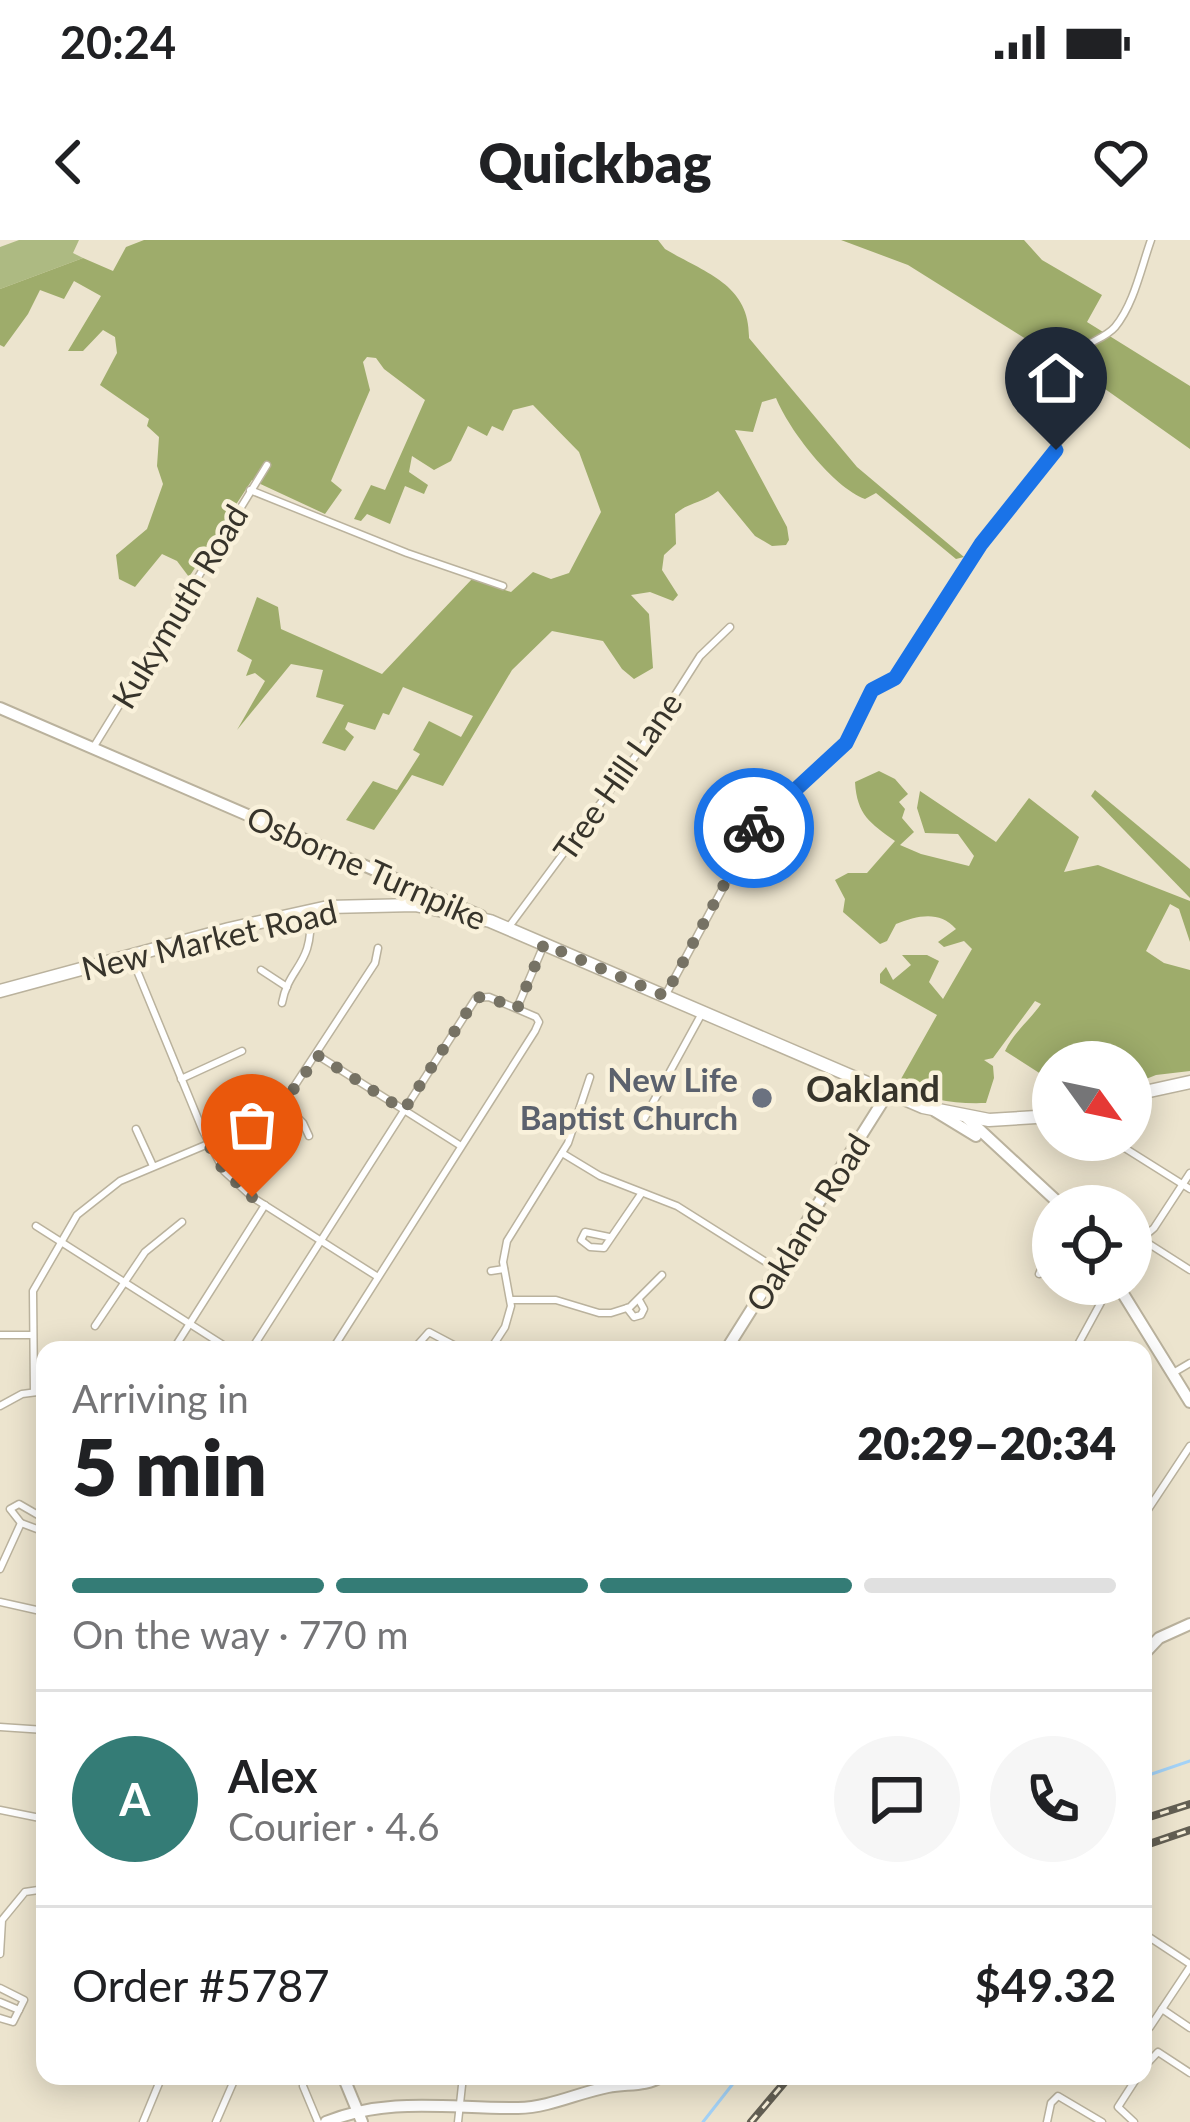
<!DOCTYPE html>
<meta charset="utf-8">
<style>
:root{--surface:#fff;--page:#f6f6f6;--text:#202124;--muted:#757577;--line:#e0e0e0;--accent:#347c76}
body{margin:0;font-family:Lato,sans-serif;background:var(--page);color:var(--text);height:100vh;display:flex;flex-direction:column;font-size:45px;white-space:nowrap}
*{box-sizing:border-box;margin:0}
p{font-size:39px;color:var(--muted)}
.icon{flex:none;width:66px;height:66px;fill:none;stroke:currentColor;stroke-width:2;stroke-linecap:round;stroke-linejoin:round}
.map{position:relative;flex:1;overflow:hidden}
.sheet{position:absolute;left:36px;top:1101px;width:1116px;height:744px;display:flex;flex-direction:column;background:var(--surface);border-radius:24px;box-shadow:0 6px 30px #0003}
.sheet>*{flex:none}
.needle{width:78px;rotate:123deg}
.buttons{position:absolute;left:1032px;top:801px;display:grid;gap:24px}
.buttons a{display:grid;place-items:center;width:120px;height:120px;border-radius:50%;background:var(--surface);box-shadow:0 6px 30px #0003;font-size:60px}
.pin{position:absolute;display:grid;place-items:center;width:102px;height:102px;color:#fff;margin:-123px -51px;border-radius:50% 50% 50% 0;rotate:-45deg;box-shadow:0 0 12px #0007}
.pin .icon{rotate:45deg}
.courier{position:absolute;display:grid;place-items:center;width:120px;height:120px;margin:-60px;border:9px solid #1a73e8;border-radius:50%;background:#fff;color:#222;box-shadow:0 3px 15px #0007}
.summary em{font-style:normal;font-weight:800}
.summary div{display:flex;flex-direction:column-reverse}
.summary{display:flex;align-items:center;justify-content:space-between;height:204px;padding:0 36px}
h1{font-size:78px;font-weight:800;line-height:90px}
.bar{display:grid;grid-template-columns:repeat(4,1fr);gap:18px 12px;align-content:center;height:144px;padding:0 36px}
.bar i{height:15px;border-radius:9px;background:var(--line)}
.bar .selected{background:var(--accent)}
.bar p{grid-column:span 4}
.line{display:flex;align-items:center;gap:30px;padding:0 36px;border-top:3px solid var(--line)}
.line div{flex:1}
.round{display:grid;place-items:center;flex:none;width:126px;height:126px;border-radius:63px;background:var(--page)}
.status{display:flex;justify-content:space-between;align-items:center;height:84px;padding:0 60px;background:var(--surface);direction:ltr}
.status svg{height:33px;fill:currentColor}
header{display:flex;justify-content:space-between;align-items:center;height:156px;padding:0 36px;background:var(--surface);font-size:54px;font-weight:800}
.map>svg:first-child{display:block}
</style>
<div class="status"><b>20:24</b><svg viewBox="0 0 49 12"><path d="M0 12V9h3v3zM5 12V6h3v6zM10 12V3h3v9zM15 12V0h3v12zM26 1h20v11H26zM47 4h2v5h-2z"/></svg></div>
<header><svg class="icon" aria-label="back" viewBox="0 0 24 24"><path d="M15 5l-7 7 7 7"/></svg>Quickbag<svg class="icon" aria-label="heart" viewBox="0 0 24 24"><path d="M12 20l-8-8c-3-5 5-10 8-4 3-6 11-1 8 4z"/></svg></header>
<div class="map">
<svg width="1190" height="1882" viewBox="0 0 1190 1882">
<rect width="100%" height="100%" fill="#ece4ce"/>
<!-- green -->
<polygon fill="#adba82" points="19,0 79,0 73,13 83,18 0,49 0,7"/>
<!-- forest -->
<g fill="#9eac6b">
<path d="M144,0H658L665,9C705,33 750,44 749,98L857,227L964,317L956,319L876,253L865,259C833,247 789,190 776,158L762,162L753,192L735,190L787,287L789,300L786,305L772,306L755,296L718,251C703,263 689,262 675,274L676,304L664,315L662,330L678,355L673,361L650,352L631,355L649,374L653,428L634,439L622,429L603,401L552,391L512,430L443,546L412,535L374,590L346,580L373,541L397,550L420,514L413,510L429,481L461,497L473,476L403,447L389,475L383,473L375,490L348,482L345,489L354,497L345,511L322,503L344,465L316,457L323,430L291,424L237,490L265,441L255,433L246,436L252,420L237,411L257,357L278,367L281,389L382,434L472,339L511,352L533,332L551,339L569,333L601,272L579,212L533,165L513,170L503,191L492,186L487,196L468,186L451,221L434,230L412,216L409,232L428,245L424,254L405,246L390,284L367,274L361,281L354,279L371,245L385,250L425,160L384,129L376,118L367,117L363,122L370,150L331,241L342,250L325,274L252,240L189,337L177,321L162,314L135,347L119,339L116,315L147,289L163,244L157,226L159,197L147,186L149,179L100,145L117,113L115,97L103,90L83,111H68L101,56L74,41L64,59L40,50L28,74L4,107L0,105V49L83,18L113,31L126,7Z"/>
<polygon points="841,0 1024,0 1042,20 1102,55 1087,82 1190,146 1190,209 1098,144 908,25"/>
<path d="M879,531L895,539L908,554L899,562L905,569L902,578L914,592L900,605L921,614L969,626L974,616L958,594L925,593L917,568L920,551L996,602L1029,558L1079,597L1064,632L1098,625L1190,661V702L1179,669L1170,664L1146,711L1164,723L1190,730V831L1156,835L1131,845V822H1053V865L1033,864L1051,837L1044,836L1005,811C1014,792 1029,781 1041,764L1035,761L993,818L984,820L993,826L994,838L986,863C951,864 930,860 897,846L937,775L880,743V734L886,727L893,740L911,725L902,715H927L939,721L929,742L943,759L972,709L964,701L944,707L938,702L956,689C939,670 917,676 896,684L887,701L880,704L843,672L845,659L835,640L848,633H867L895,601C870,583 857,575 855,542Z"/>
<polygon points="1095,550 1190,629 1190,658 1091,556"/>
</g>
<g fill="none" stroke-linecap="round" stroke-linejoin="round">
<!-- stream -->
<g stroke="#a3d2f7" stroke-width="3">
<polyline points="1143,1537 1190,1521"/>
<polyline points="703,1882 739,1836"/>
</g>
<defs>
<g id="street">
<polyline points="250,250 407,313 503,346"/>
<polyline points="93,508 267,225"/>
<polyline points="508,688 640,510 700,416 730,387"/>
<polyline points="131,716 203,891 224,931 252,957 378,1037"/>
<polyline points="261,730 287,747"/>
<path d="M665,756L759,581L846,503L872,450L894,438L954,344L1077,177C1076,160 1065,137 1072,121C1079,103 1103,101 1115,87C1134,64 1141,28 1151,0"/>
<path d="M282,763C289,725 314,726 310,673"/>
<polyline points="517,768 543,707"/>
<polyline points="317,815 461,906"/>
<polyline points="181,839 242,811"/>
<polyline points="284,863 303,883 309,896"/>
<polyline points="644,879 701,775"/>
<polyline points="136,889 153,926"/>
<polyline points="1112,900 1190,949"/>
<polyline points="562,913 600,936 677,966 777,1029"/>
<polyline points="36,986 231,1110"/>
<polyline points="609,997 585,992 581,1000 590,1007 604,1008 641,954"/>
<polyline points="1143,1000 1190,1030"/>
<polyline points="1131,1008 1154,988 1190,933"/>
<polyline points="491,1031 504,1029"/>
<polyline points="1039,1034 1053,1003"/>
<polyline points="511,1060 556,1060 599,1073 611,1073 630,1067 662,1035"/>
<polyline points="627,1068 634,1077 641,1075 644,1069 639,1060"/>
<polyline points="95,1086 145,1012 182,982"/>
<polyline points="0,1095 31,1095"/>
<polyline points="173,1110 265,965"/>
<polyline points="251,1110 476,758 489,757 536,777 539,782 535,791 332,1110"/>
<polyline points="413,1110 429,1092 463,1110"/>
<polyline points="490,1110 505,1087 511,1066 503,1022 507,1001 568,903 590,837"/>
<polyline points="1075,1110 1111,1044"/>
<polyline points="1173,1133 1190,1123"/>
<polyline points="34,1152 33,1051 77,975 120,941 251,886 280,868 375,723 378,708"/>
<polyline points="0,1166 22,1154 45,1151"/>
<polyline points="1143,1277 1190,1206"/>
<polyline points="45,1279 19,1264 10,1269 21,1283 45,1292"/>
<polyline points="0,1329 21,1283"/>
<polyline points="0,1362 45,1372"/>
<polyline points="0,1487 45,1490"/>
<polyline points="0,1570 45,1579"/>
<polyline points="1143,1693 1190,1724"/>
<polyline points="0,1714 2,1680 25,1652 45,1649"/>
<polyline points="0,1748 24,1760 13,1782 0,1778"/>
<polyline points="0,1762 19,1770"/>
<polyline points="1162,1769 1190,1788"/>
<polyline points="1143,1783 1150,1787 1190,1727"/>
<polyline points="1143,1828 1158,1812 1190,1833"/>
<polyline points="303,1846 318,1882"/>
<polyline points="143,1882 162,1836"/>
<polyline points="216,1882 236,1836"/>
<polyline points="458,1882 463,1836"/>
<polyline points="1047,1882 1051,1863 1058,1856 1102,1882"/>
<polyline points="1134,1882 1118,1867 1138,1836"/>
</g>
<g id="secondary">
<polyline points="0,468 481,676"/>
<polyline points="935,871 976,896"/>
<polyline points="967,878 1062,966"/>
<polyline points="1117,1044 1190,1162"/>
<polyline points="726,1110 888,853"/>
<polyline points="1143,1415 1159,1398 1190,1384"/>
<polyline points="343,1836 362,1882"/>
<path d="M326,1882C390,1856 451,1869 518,1868C551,1867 577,1853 608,1847C627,1843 645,1847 662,1836"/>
</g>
<g id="primary">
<polyline points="0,751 229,689 328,667 415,665 490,681 923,867 989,880 1053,876"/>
<polyline points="1131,855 1190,842"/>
</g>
</defs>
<!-- street casing -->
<use href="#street" stroke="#bab29d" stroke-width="9"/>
<!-- secondary casing -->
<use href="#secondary" stroke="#bab29d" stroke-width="14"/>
<!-- primary casing -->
<use href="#primary" stroke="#bab29d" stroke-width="15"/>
<!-- street -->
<use href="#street" stroke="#fff" stroke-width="6"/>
<!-- secondary -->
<use href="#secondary" stroke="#fff" stroke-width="10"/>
<!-- primary -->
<use href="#primary" stroke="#fff" stroke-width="12"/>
<defs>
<g id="rail">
<polyline points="1143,1579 1190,1564"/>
<polyline points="1143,1606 1190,1590"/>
<polyline points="751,1882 790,1836"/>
</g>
</defs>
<!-- rail casing -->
<use href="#rail" stroke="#635f53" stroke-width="8"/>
<!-- rail -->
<use href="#rail" stroke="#f9f1db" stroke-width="3" stroke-dasharray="9" stroke-linecap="butt"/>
</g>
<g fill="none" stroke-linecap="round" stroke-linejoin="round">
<!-- done -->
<path stroke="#767264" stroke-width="12" stroke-dasharray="0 21.6" d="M252,957L224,931L208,904C269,879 282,871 317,815L404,870L476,758L486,756L517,769L544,704L665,756L754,588"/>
<!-- route -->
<polyline stroke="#1a73e8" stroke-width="15" points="754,588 846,503 872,450 895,438 981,304 1056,210"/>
</g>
<!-- markers -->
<circle fill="#6b7280" stroke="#f9f1db" stroke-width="4.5" cx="762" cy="858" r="12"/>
<g text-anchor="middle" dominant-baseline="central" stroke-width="9" stroke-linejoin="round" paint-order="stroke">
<!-- street labels -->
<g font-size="33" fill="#37342b" stroke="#f9f1db">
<text transform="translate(179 366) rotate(-59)">Kukymuth Road</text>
<text transform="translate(617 536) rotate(-55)">Tree Hill Lane</text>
<text transform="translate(367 627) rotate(24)">Osborne Turnpike</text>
<text transform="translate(209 699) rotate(-13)">New Market Road</text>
<text transform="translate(807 982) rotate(-58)">Oakland Road</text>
</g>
<!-- worship labels -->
<g font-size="33" font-weight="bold" fill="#5b616d" stroke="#f9f1db" text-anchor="end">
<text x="738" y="839">New Life<tspan x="738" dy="38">Baptist Church</tspan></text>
</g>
<!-- neighbourhood labels -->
<g font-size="36" font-weight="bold" fill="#37342b" stroke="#f9f1db">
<text x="873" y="848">Oakland</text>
</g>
</g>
</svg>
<div class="buttons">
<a><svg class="needle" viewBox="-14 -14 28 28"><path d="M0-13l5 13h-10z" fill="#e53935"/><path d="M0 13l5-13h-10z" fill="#757577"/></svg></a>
<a><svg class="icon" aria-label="locate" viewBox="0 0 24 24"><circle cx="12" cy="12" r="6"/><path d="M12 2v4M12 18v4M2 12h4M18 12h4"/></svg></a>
</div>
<div class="pin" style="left:252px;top:957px;background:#ea580c"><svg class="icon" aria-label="bag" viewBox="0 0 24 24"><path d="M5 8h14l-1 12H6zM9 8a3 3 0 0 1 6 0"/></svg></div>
<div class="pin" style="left:1056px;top:210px;background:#1f2937"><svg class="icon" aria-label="home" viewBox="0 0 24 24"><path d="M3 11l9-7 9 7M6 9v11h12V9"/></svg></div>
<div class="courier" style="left:754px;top:588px"><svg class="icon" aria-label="bike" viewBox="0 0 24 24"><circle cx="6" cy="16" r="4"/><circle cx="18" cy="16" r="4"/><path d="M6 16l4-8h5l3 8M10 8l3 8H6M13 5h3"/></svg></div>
<section class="sheet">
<div class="summary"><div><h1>5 min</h1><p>Arriving in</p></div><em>20:29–20:34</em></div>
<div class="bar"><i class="selected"></i><i class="selected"></i><i class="selected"></i><i></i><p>On the way · 770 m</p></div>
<div class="line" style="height:216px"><b class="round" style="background:var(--accent);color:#fff">A</b><div><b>Alex</b><p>Courier · 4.6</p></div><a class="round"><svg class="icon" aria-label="chat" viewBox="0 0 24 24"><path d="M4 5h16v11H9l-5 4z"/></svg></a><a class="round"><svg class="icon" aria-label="phone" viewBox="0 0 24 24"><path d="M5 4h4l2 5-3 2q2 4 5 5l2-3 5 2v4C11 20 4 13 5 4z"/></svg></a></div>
<div class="line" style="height:156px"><div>Order #5787</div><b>$49.32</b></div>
</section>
</div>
